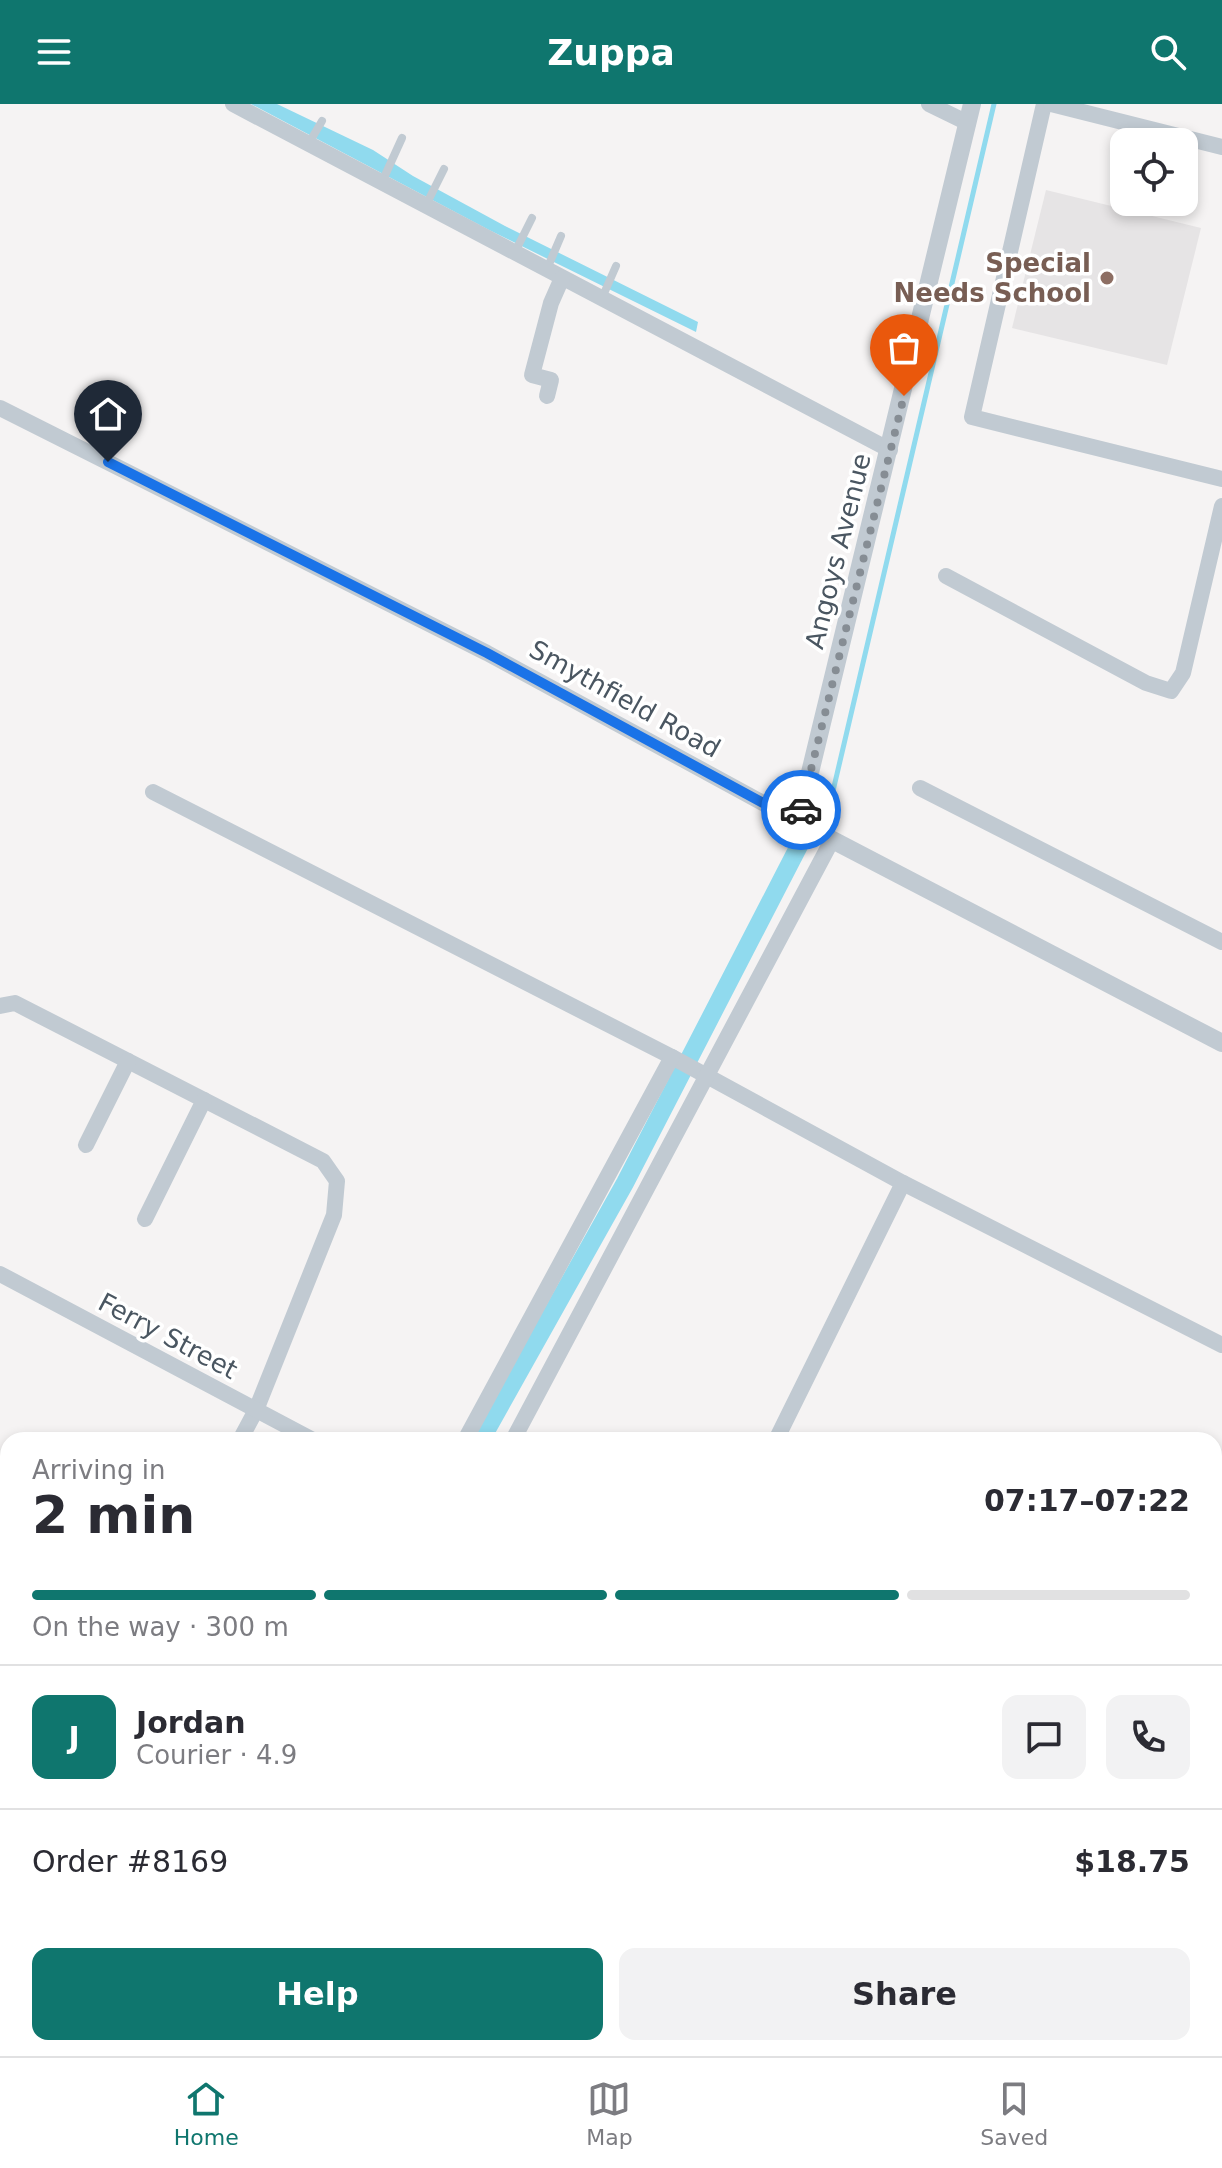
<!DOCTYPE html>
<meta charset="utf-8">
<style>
:root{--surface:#fff;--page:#f2f2f3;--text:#2b2b33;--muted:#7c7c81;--line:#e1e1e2;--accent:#0f766e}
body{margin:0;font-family:"DejaVu Sans",sans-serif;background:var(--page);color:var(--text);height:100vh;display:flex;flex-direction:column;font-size:30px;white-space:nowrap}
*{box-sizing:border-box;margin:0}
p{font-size:26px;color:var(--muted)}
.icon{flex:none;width:44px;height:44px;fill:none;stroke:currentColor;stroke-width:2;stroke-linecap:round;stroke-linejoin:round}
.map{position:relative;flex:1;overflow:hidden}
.drawer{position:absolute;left:0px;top:1328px;width:1222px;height:624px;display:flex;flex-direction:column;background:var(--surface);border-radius:24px 24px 0 0;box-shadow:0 4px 12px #0003}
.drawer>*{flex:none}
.buttons{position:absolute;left:1110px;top:24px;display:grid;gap:16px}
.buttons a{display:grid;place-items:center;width:88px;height:88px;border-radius:16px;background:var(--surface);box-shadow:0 4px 12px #0003;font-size:40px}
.pin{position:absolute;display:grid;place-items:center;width:68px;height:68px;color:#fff;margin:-82px -34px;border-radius:50% 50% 50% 0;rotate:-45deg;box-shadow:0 0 8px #0007}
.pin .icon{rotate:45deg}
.courier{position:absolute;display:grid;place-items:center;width:80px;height:80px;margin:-40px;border:6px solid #1a73e8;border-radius:50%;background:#fff;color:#222;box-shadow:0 2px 10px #0007}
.summary em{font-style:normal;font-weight:700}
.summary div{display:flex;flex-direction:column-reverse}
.summary{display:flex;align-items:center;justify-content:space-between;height:136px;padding:0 32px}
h1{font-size:52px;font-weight:700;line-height:60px}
.bar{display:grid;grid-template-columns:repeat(4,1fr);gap:12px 8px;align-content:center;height:96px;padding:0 32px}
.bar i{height:10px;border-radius:6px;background:var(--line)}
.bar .active{background:var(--accent)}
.bar p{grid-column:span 4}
.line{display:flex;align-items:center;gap:20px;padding:0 32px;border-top:2px solid var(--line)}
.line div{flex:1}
.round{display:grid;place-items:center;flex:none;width:84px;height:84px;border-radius:16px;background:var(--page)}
.cta{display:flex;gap:16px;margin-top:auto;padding:16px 32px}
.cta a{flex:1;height:92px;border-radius:16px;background:var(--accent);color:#fff;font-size:32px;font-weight:700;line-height:92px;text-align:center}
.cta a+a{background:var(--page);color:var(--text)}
header{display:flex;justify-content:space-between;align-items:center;height:104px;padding:0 32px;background:var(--accent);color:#fff;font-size:36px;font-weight:700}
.menu{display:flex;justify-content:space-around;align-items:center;height:112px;border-top:2px solid var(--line);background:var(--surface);font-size:22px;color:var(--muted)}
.menu a{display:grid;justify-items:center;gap:4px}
.menu .active{color:var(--accent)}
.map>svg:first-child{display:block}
</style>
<header><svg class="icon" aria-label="menu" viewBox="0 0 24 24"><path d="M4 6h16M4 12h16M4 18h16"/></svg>Zuppa<svg class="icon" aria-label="search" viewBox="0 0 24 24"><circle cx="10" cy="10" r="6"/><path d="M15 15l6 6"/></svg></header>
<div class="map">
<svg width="1222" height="1952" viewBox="0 0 1222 1952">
<rect width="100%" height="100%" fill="#f5f3f3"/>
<!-- education -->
<polygon fill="#e6e4e5" points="1046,86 1201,124 1167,261 1012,224"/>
<!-- water -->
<polygon fill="#90daee" points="251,0 277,0 373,46 413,72 505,122 698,218 696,228 489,126"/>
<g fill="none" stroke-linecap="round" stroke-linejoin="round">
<!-- stream -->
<polyline stroke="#90daee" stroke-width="5" points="802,736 833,687 994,0"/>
<!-- canal -->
<g stroke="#90daee" stroke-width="18">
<polyline points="481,1336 625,1079 802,736"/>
<polyline points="0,1839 8,1836"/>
<polyline points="45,1952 46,1944"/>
</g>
<!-- service -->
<g stroke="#c1cad2" stroke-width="8">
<polyline points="309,39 322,17"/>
<polyline points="382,78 402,34"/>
<polyline points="426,101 444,65"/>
<polyline points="515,148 532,114"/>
<polyline points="547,165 561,132"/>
<polyline points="602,194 616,162"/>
</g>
<!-- minor -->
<g stroke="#c1cad2" stroke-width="16">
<polyline points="233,0 890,346"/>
<polyline points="929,0 968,19"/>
<polyline points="1044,0 972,313 1222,375"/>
<polyline points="1051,0 1222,43"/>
<polyline points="547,292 551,276 532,271 551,199 562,174"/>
<polyline points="0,304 487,549 798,718"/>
<polyline points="946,472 1146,579 1171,587 1183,569 1222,402"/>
<polyline points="920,684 1222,838"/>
<polyline points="153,688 672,953 903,1079 1222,1241"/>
<polyline points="0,902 15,899 323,1057 337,1077 334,1111 256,1306 240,1336"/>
<polyline points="86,1041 128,957"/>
<polyline points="145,1115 204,996"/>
<polyline points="0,1170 313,1336"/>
<polyline points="465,1336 672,953"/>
<polyline points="513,1336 831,738"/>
<polyline points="776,1336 903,1079"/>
<polyline points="1214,1579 1222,1583"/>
<polyline points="1214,1826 1222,1830"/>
<polyline points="125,1944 128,1952"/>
<polyline points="330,1944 334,1952"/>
<polyline points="1003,1944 1019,1952"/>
<polyline points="678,1952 683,1944"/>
<polyline points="892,1952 896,1944"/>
</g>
<!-- tertiary -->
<polyline stroke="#c1cad2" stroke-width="18" points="972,0 798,718 1222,939"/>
</g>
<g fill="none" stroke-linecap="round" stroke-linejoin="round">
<!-- done -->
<polyline stroke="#868d94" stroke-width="8" stroke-dasharray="0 14.4" points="801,706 904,292"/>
<!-- route -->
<polyline stroke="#1a73e8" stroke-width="10" points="108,358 487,549 798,718 801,706"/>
</g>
<!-- markers -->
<circle fill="#8d6e63" stroke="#fff" stroke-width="3" cx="1107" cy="174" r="8"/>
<g text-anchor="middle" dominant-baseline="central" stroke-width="7" stroke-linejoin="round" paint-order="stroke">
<!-- education labels -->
<g font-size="26" font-weight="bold" fill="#785e54" stroke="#fff" text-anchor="end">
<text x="1091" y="159">Special<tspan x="1091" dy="30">Needs School</tspan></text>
</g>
<!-- street labels -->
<g font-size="26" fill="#4a5661" stroke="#fff">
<text transform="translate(838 447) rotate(-76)">Angoys Avenue</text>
<text transform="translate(625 595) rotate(29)">Smythfield Road</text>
<text transform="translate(168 1232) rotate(28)">Ferry Street</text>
</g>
</g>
</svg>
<div class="buttons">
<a><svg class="icon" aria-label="locate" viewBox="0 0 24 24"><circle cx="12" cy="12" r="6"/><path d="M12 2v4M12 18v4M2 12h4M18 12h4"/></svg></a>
</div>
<div class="pin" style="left:904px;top:292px;background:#ea580c"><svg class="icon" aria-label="bag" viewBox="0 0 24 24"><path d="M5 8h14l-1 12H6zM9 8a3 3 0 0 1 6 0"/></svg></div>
<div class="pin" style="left:108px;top:358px;background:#1f2937"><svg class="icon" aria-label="home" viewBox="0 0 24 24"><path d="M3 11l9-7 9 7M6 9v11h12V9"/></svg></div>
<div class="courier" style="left:801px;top:706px"><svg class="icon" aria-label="car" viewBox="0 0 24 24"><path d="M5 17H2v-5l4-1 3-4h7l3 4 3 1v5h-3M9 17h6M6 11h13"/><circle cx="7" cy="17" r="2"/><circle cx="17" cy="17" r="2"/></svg></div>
<section class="drawer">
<div class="summary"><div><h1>2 min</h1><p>Arriving in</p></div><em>07:17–07:22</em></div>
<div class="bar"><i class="active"></i><i class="active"></i><i class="active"></i><i></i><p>On the way · 300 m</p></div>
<div class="line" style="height:144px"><b class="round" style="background:var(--accent);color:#fff">J</b><div><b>Jordan</b><p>Courier · 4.9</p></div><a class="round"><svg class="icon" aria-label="chat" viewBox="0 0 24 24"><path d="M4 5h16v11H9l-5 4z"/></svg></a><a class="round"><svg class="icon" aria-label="phone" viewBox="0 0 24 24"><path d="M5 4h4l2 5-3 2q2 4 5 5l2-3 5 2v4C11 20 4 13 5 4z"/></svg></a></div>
<div class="line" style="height:104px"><div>Order #8169</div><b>$18.75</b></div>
<div class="cta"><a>Help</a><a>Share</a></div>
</section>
</div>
<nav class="menu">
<a class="active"><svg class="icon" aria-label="home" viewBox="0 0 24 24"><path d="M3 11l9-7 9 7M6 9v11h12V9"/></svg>Home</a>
<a><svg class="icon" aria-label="map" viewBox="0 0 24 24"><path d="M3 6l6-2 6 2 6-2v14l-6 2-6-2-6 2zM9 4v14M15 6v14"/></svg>Map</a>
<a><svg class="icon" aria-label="saved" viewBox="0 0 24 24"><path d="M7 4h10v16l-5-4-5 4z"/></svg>Saved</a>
</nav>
